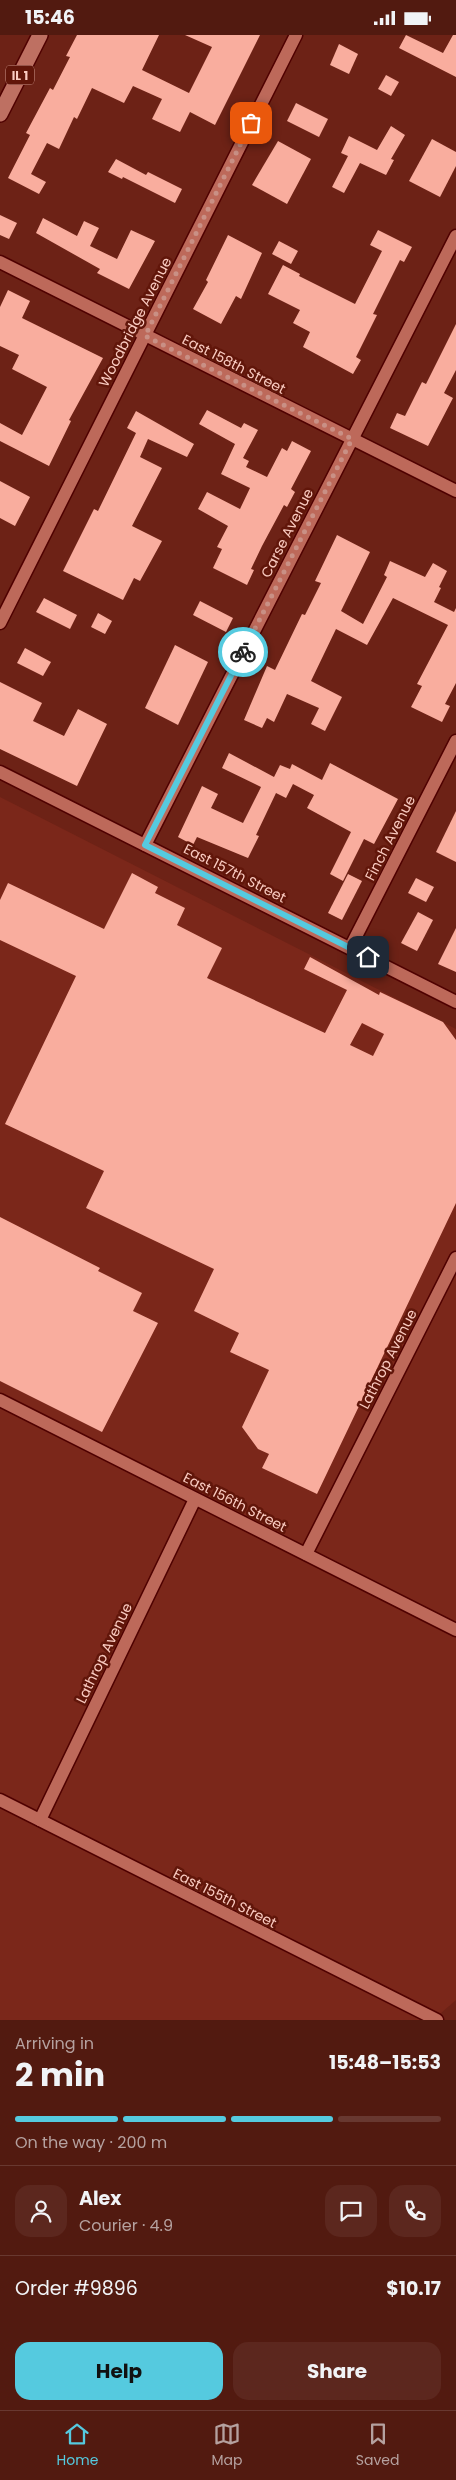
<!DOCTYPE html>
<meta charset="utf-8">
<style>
:root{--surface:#521a10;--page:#5c271e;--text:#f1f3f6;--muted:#b5a19f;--line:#683830;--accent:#55cadf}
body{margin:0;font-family:Poppins,sans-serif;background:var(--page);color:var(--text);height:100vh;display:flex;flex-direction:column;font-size:19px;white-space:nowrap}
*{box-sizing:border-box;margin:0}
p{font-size:16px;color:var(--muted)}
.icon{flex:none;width:28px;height:28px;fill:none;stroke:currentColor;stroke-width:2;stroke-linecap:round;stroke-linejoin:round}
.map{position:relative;height:1985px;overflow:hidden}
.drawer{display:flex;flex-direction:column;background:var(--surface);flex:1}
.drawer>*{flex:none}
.pin{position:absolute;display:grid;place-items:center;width:42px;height:42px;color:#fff;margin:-21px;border-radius:10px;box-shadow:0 2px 8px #0006}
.courier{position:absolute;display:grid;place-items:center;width:50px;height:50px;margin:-25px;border:4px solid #55cadf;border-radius:50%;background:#fff;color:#222;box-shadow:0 1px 6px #0007}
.overview em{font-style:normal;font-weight:700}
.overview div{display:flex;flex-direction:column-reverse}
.overview{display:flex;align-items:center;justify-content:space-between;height:85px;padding:0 15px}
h1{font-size:32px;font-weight:700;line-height:38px}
.bar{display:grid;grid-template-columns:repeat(4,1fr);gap:8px 5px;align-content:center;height:60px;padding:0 15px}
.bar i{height:6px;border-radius:4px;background:var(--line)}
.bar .active{background:var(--accent)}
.bar p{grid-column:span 4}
.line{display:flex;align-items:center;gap:12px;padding:0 15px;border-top:1px solid var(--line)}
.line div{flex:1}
.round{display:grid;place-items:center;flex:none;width:52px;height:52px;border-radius:15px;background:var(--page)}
.button{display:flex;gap:10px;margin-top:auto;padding:10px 15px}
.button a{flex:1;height:58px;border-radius:15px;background:var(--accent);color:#111;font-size:20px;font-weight:700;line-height:58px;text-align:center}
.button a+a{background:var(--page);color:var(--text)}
.status{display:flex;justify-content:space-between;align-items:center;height:35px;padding:0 25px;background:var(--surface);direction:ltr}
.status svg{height:14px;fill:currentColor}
.menu{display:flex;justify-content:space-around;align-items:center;height:70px;border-top:1px solid var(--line);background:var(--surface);font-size:14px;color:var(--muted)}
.menu a{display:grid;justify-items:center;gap:2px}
.menu .active{color:var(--accent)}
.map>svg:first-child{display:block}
</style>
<div class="status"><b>15:46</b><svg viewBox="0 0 49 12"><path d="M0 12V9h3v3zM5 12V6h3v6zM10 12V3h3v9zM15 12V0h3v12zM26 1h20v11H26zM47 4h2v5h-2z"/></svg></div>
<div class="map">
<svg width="456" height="1985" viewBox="0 0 456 1985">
<rect width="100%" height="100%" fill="#6d2216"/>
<!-- built -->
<polygon fill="#7b271a" points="0,762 456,994 456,1965 433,1985 0,1985"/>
<!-- building -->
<g fill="#f9ad9e" fill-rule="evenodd">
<polygon points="77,0 159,0 142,35 189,58 212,12 185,0 260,0 215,90 190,77 180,97 152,84 162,64 133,51 124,68 92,53 77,84 74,82 59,114 47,108 31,139 46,147 39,159 8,143 30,100 26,98 50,53 53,55 70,22 66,21"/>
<polygon points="406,0 443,18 453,0 456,0 456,42 399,13"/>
<polygon points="339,9 358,19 349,39 330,30"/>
<polygon points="386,40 399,47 391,61 378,54"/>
<polygon points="296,68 328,84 319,102 287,86"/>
<polygon points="391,91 405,100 391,124 394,125 386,140 360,128 344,158 332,152 348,121 341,118 349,101 377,115"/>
<polygon points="432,104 456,117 456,131 440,162 409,146"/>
<polygon points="278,106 311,124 287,169 252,150"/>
<polygon points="116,124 146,140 148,137 182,154 175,168 123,142 122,144 108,137"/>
<polygon points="0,180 17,188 9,204 0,200"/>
<polygon points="43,183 77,201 84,186 99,193 90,211 117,224 131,195 155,206 129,254 97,238 100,234 36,198"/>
<polygon points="378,195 412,212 404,227 400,225 373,279 377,280 356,322 361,325 353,339 303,312 310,297 293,288 300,275 268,259 283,230 300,239 299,241 355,269 382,216 370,210"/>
<polygon points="228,200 262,218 241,264 236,261 221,289 193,274 208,247 206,245"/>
<polygon points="279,206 298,216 291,229 272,219"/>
<polygon points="8,255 30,266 22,283 103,323 69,385 71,386 49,431 0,406 0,388 22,400 47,352 12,334 19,320 0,311 0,272"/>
<polygon points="456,289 456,335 444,358 453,363 428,411 390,393 397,378 405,381 422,347 426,349"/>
<polygon points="207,375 241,393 244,388 258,395 243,423 249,426 246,432 267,442 282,413 287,416 292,406 311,416 291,454 295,457 287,472 284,470 262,511 251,534 254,535 247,550 213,533 222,514 217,512 228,491 198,474 207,457 240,474 250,453 221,439 235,409 199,389"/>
<polygon points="136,376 194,409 187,422 148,404 140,422 162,433 132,491 162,506 140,546 134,543 123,565 63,536 94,474 98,476 136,398 127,393"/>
<polygon points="0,446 30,462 15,491 0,483"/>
<polygon points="337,500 370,517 341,576 363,589 387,542 384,540 390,526 425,542 433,528 447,536 439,552 441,553 434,567 454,577 456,573 456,648 445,669 450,671 442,687 411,672 422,651 417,649 448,590 393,563 367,610 336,594 311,646 342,662 325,696 311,689 319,673 287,659 274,687 267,683 262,693 244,685 267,631 275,635 302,579 305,580 321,548 315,546"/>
<polygon points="44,563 77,580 70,594 36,577"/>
<polygon points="200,566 233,583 226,597 193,580"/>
<polygon points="98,578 112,586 105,599 91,592"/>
<polygon points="175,610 208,627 178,690 145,673"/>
<polygon points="25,613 51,627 43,641 17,628"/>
<polygon points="0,647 42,668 33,686 64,701 78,674 107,689 77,751 0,714"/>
<polygon points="229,718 274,742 280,730 290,734 292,729 322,745 330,728 398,764 374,809 364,804 343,846 330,839 351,797 307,773 314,760 293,749 286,763 276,758 256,800 259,801 248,823 197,802 193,810 178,802 202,751 218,759 211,773 243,788 261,752 222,733"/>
<polygon points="456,776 456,827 436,817"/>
<path d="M132,838L158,852L155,858L185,873L177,890L222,913L207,943L325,998L347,955L304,934L310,922L379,960L380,957L443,987L456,1005V1168L317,1459L262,1433L269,1419L258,1414L242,1392L269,1335L230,1317L239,1298L194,1276L214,1234L86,1173L104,1136L5,1089L76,941L0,905V865L8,848L104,894ZM362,988L384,999L373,1021L350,1010Z"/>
<polygon points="348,839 362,846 342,885 328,878"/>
<polygon points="416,843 434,852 426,867 408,858"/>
<polygon points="418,877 433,885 417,916 401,908"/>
<polygon points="456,893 456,937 438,929"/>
<polygon points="0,1182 100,1233 98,1236 142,1258 133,1276 158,1288 102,1397 0,1346"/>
</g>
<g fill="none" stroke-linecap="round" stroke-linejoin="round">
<defs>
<g id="street">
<polyline points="0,227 456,456"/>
<polyline points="0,588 296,0"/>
<polyline points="0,737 456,967"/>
<polyline points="145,810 456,201"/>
<polyline points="350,913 456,706"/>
<polyline points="0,1365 456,1595"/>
<polyline points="306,1519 456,1223"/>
<polyline points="0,1765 437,1985"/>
<polyline points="40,1785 195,1464"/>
</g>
<polyline id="primary" points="0,79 40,0"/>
</defs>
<!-- street casing -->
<use href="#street" stroke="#4f0100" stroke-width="15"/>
<!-- primary casing -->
<use href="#primary" stroke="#4f0100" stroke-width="18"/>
<!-- street -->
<use href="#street" stroke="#bd695a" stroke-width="12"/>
<!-- primary -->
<use href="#primary" stroke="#be7062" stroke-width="15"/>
</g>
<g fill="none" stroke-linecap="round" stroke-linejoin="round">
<!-- done -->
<polyline stroke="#c99085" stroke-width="5" stroke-dasharray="0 9" points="243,617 352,404 145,301 251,88"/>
<!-- route -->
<polyline stroke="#55cadf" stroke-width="6" points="243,617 145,810 368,922"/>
</g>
<g text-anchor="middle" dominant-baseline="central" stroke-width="5" stroke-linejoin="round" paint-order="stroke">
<!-- shield labels -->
<rect fill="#61160a" stroke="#cc958a" stroke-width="1" x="6" y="30.5" width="28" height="19" rx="4"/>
<g font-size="12" font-weight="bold" fill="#facbc1">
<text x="20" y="40">IL 1</text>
</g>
<!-- street labels -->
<g font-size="14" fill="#facbc1" stroke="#61160a">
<text transform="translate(135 287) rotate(-63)">Woodbridge Avenue</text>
<text transform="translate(234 329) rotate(27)">East 158th Street</text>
<text transform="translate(287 498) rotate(-63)">Carse Avenue</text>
<text transform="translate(390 803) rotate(-63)">Finch Avenue</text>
<text transform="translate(235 838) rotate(27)">East 157th Street</text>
<text transform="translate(388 1324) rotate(-63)">Lathrop Avenue</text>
<text transform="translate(235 1467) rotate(27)">East 156th Street</text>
<text transform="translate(104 1618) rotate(-64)">Lathrop Avenue</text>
<text transform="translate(225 1863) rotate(27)">East 155th Street</text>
</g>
</g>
</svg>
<div class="pin" style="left:251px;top:88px;background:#ea580c"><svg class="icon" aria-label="bag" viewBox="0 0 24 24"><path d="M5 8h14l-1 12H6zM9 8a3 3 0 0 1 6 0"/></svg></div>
<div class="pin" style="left:368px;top:922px;background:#1f2937"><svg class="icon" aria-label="home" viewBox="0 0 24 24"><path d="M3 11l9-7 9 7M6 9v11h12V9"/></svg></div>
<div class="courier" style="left:243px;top:617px"><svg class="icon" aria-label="bike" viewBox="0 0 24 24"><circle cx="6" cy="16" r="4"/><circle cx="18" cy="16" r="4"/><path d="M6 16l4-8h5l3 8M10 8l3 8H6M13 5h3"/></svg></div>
</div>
<section class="drawer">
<div class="overview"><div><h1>2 min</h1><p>Arriving in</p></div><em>15:48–15:53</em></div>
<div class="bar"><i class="active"></i><i class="active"></i><i class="active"></i><i></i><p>On the way · 200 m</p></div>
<div class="line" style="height:90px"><a class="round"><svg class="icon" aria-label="person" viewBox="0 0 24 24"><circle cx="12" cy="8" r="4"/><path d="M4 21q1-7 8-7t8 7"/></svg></a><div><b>Alex</b><p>Courier · 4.9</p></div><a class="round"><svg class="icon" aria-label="chat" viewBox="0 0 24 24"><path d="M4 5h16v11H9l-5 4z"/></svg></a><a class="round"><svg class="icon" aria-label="phone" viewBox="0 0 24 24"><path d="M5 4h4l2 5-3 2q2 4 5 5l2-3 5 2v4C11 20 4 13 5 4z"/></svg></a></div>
<div class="line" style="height:65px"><div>Order #9896</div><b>$10.17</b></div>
<div class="button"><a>Help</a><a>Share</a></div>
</section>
<nav class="menu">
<a class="active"><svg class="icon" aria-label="home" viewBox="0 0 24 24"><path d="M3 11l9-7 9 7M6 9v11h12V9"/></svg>Home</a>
<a><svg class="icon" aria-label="map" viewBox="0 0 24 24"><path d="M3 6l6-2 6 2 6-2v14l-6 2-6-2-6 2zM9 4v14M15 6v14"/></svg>Map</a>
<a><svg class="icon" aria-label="saved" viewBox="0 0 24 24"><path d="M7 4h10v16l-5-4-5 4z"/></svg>Saved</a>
</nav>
